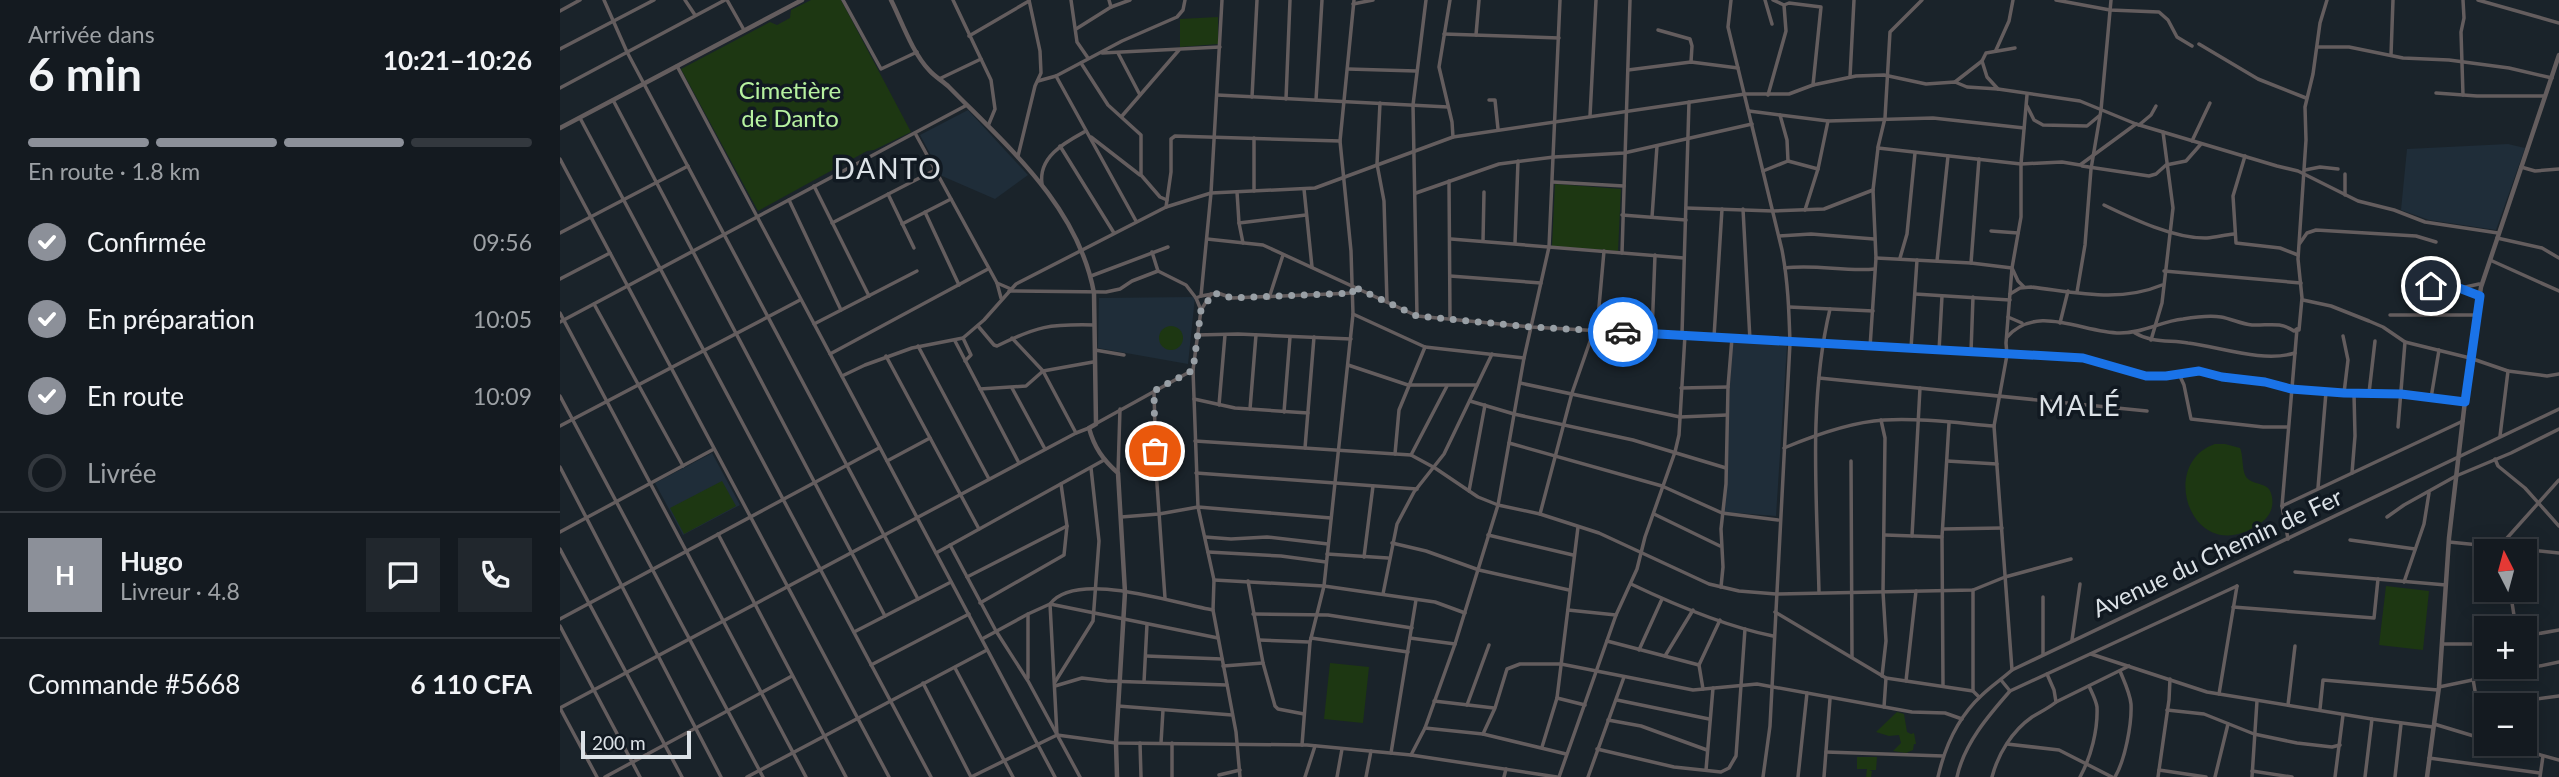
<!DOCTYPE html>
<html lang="fr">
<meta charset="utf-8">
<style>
:root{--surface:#141a20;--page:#21272d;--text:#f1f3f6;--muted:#9da1a5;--line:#33383e;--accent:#8c9099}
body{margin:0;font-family:Lato,sans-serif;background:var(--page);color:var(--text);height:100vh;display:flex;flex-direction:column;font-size:26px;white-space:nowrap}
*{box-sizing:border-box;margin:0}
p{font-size:23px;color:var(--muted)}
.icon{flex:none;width:38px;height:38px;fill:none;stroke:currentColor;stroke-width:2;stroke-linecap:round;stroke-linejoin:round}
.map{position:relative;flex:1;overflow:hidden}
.sheet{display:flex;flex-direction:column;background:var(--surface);width:560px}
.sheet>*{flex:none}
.needle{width:46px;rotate:354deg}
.buttons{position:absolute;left:1914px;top:539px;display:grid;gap:14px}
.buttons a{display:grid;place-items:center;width:63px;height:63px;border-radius:0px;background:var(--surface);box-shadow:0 4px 18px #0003,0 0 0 2px var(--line);font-size:35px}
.scale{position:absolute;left:21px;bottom:18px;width:110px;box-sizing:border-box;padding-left:7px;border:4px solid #dce2e7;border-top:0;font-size:19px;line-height:24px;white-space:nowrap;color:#dce2e7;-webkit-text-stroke:5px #111921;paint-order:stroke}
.pin{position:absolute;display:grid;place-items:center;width:60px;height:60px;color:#fff;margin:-30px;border:4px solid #fff;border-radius:50%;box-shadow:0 2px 7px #0007}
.courier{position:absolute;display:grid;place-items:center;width:70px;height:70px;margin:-35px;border:5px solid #1a73e8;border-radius:50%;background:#fff;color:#222;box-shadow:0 2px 9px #0007}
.overview em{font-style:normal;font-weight:700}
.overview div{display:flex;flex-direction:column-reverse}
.overview{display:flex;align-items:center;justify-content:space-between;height:119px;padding:0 28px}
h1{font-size:46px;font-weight:700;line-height:52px}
.bar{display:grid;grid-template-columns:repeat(4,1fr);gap:10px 7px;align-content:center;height:84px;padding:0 28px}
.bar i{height:9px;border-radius:5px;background:var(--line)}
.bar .active{background:var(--accent)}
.bar p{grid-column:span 4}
.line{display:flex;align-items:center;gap:18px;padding:0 28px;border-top:2px solid var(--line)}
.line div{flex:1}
.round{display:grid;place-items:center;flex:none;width:74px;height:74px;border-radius:0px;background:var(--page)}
ol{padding:0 28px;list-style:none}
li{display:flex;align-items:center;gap:21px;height:77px}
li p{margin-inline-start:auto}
li .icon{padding:7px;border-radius:50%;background:var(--accent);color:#fff;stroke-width:4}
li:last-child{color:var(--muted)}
li i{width:38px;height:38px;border:4px solid var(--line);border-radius:50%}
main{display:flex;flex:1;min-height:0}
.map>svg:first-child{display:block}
</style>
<main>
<section class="sheet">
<div class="overview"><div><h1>6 min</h1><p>Arrivée dans</p></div><em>10:21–10:26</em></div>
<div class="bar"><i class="active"></i><i class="active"></i><i class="active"></i><i></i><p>En route · 1.8 km</p></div>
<ol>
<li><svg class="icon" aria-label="check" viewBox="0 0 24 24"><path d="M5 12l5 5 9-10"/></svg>Confirmée<p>09:56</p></li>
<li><svg class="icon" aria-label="check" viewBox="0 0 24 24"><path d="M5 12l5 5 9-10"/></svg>En préparation<p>10:05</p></li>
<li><svg class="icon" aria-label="check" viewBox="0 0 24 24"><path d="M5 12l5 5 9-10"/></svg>En route<p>10:09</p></li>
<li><i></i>Livrée</li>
</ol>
<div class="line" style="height:126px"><b class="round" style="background:var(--accent);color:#fff">H</b><div><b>Hugo</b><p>Livreur · 4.8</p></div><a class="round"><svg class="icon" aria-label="chat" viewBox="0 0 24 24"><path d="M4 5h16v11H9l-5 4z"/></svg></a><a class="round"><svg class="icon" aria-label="phone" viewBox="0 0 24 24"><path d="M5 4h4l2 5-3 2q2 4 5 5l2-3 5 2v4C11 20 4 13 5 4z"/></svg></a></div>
<div class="line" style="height:91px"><div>Commande #5668</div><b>6 110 CFA</b></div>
</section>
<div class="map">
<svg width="1999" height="777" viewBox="0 0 1999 777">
<rect width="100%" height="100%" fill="#1a232a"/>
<!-- built -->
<g fill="#1f2d39">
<polygon points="408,110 468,175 435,199 382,176 360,135"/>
<polygon points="1948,144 1965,148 1936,230 1869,220 1841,210 1847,149"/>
<polygon points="635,297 628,364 538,348 539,298"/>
<polygon points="1172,341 1227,345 1216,516 1164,512"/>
<polygon points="152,453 180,505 123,535 95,483"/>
</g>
<!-- green -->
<g fill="#1d3712">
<polygon points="251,0 281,0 351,132 314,150 307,151 198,211 121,69 210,22 217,25 230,18 231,10"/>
<polygon points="658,17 658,44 620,47 620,19"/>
<polygon points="995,184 1061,189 1058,251 992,246"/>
<circle cx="611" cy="338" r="12"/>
<path d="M1655,444H1665L1680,448C1684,457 1681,473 1688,479C1697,486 1710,482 1712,497C1714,508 1709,518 1699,524C1633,570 1596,464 1655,444Z"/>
<polygon points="162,481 176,506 124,534 110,508"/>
<polygon points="1826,586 1869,591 1863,650 1819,645"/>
<polygon points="770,663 809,667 803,723 764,719"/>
<polygon points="1337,712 1344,714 1347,732 1351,734 1354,733 1356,744 1354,744 1353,750 1346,753 1333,751 1341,743 1339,735 1329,736 1316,732"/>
<polygon points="1297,757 1317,757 1316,770 1309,770 1312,771 1311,777 1306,777 1307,769 1297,769"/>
</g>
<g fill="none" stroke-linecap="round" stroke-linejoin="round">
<!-- minor -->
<g stroke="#645d5e" stroke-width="3.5">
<polyline points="44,0 67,52 358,599"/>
<polyline points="125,0 135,15"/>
<polyline points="167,0 184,30"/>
<polyline points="283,0 321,69 357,52"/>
<polyline points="511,0 517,42 528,58"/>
<polyline points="549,0 551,7"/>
<polyline points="662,0 651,193 641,296 636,298 641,310 633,370 638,507 654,580 653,610 676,732 680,777"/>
<polyline points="890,0 879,67 892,122 893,137"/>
<path d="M1171,0L1168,27L1222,250C1228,281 1229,311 1230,343L1210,726L1203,777"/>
<polyline points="1205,0 1212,24"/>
<polyline points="1496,0 1550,10 1599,12 1608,20 1617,37 1632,46"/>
<polyline points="1918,0 1999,23"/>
<polyline points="793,4 813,0"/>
<polyline points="1224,5 1229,3 1261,7 1253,85"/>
<polyline points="0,11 20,0"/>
<polyline points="516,29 551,7 570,0"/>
<polyline points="1098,30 1130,39 1132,46 1131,62"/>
<polyline points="884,34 999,38"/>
<polyline points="916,35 919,0"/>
<polyline points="409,36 469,1"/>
<polyline points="1639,44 1698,79 1746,98"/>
<polyline points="1757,47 1789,47 1843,58 1889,60 1949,68 1992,78"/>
<polyline points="0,49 94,0"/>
<polyline points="1436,50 1449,21 1453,0"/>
<polyline points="542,53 660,47"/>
<polyline points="558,53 580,95"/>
<polyline points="1831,55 1833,0"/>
<polyline points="421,59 431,80 435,109 428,126"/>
<polyline points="1422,61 1427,77 1438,89"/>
<polyline points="521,63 548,105 581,135 581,175 600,197 607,200 606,207"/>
<polyline points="117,66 495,777"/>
<polyline points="788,69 856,71"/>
<polyline points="1068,70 1131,62 1178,68"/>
<polyline points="496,76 576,221"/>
<polyline points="1290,77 1294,0"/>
<polyline points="379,79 421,59 393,0"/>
<polyline points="478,81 496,76 562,41 617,17 623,10 625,0"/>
<polyline points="1395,82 1422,61 1426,53 1455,48"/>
<polyline points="0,88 165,0"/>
<polyline points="1876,93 1917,96 1985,96"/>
<polyline points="657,95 888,107"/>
<polyline points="1208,95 1226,31 1224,5 1213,0"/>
<polyline points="1903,95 1901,32 1904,18 1903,0"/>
<polyline points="692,97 697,0"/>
<polyline points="726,99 730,0"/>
<polyline points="53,100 325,616"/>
<polyline points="756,100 762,0"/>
<polyline points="929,100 935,100 938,129"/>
<polyline points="820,103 817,164 824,201 827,302"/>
<polyline points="1467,106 1474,120 1483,125 1527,126 1539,116"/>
<polyline points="1189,111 1268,121 1373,118 1464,128"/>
<polyline points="562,116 619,50"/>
<polyline points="1030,116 1036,0"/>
<polyline points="20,118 371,777"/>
<polyline points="1579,125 1591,115 1596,106"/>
<polyline points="355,133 437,283 441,298"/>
<polyline points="531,137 580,175"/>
<polyline points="1632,141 1650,103"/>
<polyline points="500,146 554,233"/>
<polyline points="1318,147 1325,118 1330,32 1362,0"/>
<polyline points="458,156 475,86 481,73 480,51 469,0"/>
<polyline points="1685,156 1673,196 1676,243 1720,248 1738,255"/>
<polyline points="0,159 329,777"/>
<polyline points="1228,161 1258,169 1268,121"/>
<polyline points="1522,166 1589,176 1596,174 1606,165 1626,161 1641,144"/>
<polyline points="1961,167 1975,171 1999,169"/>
<polyline points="1745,170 1760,167 1778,169"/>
<polyline points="1203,171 1228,161 1227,140 1220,115"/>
<polyline points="1785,174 1785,195"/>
<polyline points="889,181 890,318"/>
<polyline points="993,182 1064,186"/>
<path d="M482,184C478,156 506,142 526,131"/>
<polyline points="254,186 309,296"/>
<polyline points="744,189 752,267"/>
<polyline points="694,191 694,138"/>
<polyline points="677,192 679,223 683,243"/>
<polyline points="856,193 939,164 994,157 1064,153 1192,124"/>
<polyline points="328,194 354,248"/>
<polyline points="229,200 281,310"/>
<polyline points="607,200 611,172 611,139 615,136 780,141"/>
<path d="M1544,205C1573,219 1615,239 1647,238C1656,237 1665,235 1674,234"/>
<polyline points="1126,208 1213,211 1264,209 1313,190"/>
<polyline points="1183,209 1190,340"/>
<polyline points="1245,210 1258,169"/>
<polyline points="365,212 399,285"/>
<polyline points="1062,215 1126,220"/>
<polyline points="1092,217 1097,146"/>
<polyline points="272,223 375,170"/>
<polyline points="679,223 746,215"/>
<polyline points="342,224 391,199"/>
<polyline points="1431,231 1458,233"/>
<polyline points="0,233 128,166"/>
<polyline points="1219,236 1251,234 1314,239"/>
<polyline points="1937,238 1982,248 1999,258"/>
<polyline points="647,239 703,245 857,316 971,327 1523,358 1586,376 1606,376 1639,371 1662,377 1705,382 1732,389 1841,394 1905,402"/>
<polyline points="891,239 1124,258"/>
<polyline points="923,241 924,192"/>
<polyline points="955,243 958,161"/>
<polyline points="1740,243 1747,233 1756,230 1856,236 1876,242"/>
<polyline points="592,252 598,271 626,285 636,298"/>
<polyline points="1062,253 1070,0"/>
<polyline points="1316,258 1411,263 1452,268 1458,281 1464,287"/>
<polyline points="1340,258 1347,234 1355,153"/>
<polyline points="1930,260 1999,291"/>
<polyline points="1377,261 1388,156"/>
<polyline points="1411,263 1419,159"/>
<path d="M1225,268C1256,264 1285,272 1315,269"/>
<polyline points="1604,271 1741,283"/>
<polyline points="531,276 608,247"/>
<polyline points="890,276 981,283"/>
<polyline points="0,279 50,253"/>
<polyline points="437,283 451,289"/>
<polyline points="1868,286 1899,288 1920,296"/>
<polyline points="1901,288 1919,284"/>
<polyline points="449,291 546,292 560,289 572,281 598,271"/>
<polyline points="1517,292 1525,245 1531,169 1541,110 1551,0"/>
<polyline points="1355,294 1450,300"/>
<path d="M1450,294L1460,288L1471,287C1515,292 1559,303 1602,285"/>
<polyline points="641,296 658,293 672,298 793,293"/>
<polyline points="709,298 723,255"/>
<polyline points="1743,300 1771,306 1809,321 1823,327 1845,342 1910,358 1948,371 1987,376 1999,374"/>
<polyline points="34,304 123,466"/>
<polyline points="1229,307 1313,311"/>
<polyline points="641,310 651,294"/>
<polyline points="0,313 246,777"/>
<polyline points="793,314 865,347 964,358"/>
<polyline points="1830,315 1917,315"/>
<polyline points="857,316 853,105 866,0"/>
<polyline points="1448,317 1462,323"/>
<polyline points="0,322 407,105"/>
<polyline points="1500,323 1508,291"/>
<polyline points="254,324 357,271"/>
<path d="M418,326L434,345L437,346C478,326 489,324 534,325"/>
<polyline points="1037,329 1044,251"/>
<polyline points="1092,333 1095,255"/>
<path d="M1575,333C1592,343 1609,340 1628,343C1660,347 1703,363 1735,353"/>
<polyline points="1122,334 1129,102"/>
<polyline points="636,335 678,334 791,339"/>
<polyline points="1783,336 1788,360 1784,393"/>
<polyline points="1154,337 1162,209"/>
<path d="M1447,337C1477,303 1523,333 1560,333C1585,333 1601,321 1623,319C1635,317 1649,315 1661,317C1672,319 1681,324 1692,325C1707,326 1720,321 1734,331L1737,329"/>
<polyline points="403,338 411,355 405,361"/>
<polyline points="452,338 483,371 516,433"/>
<polyline points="1591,340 1602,303 1613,208 1603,132"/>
<polyline points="395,341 459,463"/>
<polyline points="358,346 429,479"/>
<polyline points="1310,347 1316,258 1313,190 1318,148 1461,164 1502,162 1520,165 1576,124"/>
<polyline points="1351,348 1357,260"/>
<polyline points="535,350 564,355"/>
<polyline points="1379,351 1382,296"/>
<polyline points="1411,352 1413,297"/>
<polyline points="270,354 428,269"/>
<polyline points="326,356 419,529"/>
<polyline points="788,365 848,385 917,385"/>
<polyline points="1619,374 1624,385 1631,419 1703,427 1728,427"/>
<polyline points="282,376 305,365 352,348 403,338 424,320 456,284 606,207 651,193 755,188 893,137 1185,94 1229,94 1253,85 1296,76 1324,75 1366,84 1395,82 1407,87 1438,89 1520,101 1576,124 1717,166 1738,171 1798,201 1834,210 1865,222 1938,233"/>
<polyline points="1259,378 1587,411"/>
<polyline points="960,383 1120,417 1167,415"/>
<polyline points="452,388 485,449"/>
<polyline points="1121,388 1168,387"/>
<polyline points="420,389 466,386 483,371 533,362"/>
<polyline points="594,391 596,470 605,598"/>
<polyline points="1809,393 1815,341"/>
<polyline points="0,396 203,777"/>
<polyline points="1871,398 1879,350"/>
<polyline points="634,399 675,408 748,413"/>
<polyline points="910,401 954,414 1073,440 1166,468"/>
<polyline points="659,405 665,335"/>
<polyline points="690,409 696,335"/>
<polyline points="724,412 730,337"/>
<polyline points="1321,420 1325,438 1323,592 1326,641 1322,676"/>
<polyline points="537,423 633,370"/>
<polyline points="0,426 240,300"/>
<polyline points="1838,427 1845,342"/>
<polyline points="1940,436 1948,371"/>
<polyline points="635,441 851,455 875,468 918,497 938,505 980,514 1039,533 1149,584 1179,591 1216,594 1413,590 1445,577 1511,559"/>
<polyline points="949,443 1102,486 1162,513 1218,520"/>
<polyline points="745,448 754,337"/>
<path d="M1224,448C1255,435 1291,422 1324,420C1361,418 1398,423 1434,426"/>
<polyline points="835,454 839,410 865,347"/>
<polyline points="851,455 887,386"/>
<polyline points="1935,459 1938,466 1965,488 1999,526"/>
<polyline points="327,461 370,438"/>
<polyline points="1291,461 1292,657"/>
<polyline points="1387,461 1437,464"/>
<polyline points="0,467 161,777"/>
<polyline points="558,473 560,409"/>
<polyline points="636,473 857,489"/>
<polyline points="1792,473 1795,436 1794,394"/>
<polyline points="1758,488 1766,392"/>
<polyline points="909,491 925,405"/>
<polyline points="1722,506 1903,421"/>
<polyline points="980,514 1012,393 1034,330"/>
<polyline points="1094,514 1160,546"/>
<polyline points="561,517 599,514 638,507 771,518"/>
<polyline points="1827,517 1844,505 1896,476 1951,453 1999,429"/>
<polyline points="1383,529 1442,528"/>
<polyline points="0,532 154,449"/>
<polyline points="158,534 286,777"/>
<polyline points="928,535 1013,555"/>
<polyline points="1325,535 1382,537"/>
<polyline points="1352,536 1360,388"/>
<polyline points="645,537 671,539 707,537 768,544"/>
<polyline points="1728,539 1722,506 1737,329 1739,330 1742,298 1738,259 1746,140 1745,107 1753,74 1760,23 1767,0"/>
<polyline points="1790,540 1855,549"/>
<polyline points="1889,542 1999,553"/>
<polyline points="832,543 866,551 919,570 1009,590"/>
<polyline points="390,545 436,631 468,681 520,777"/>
<polyline points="1939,547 1999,480"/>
<polyline points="0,549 122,777"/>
<polyline points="648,552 721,556 766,562"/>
<polyline points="376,553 544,460"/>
<polyline points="767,554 828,558"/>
<polyline points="804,557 813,486"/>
<polyline points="1735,572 1886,585"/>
<polyline points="407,577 507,526"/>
<polyline points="654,580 764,586 875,602 905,613"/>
<polyline points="688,581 703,663 715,706 718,709 744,714"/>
<polyline points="1844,582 1864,524 1869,493"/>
<path d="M1071,584C1113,604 1168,627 1213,636"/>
<polyline points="1161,587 1163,567 1161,529 1166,484 1168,387 1172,338"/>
<polyline points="1413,590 1413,691"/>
<polyline points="1950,590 1956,628"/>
<path d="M1259,593C1257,500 1248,401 1270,309"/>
<polyline points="823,594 837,524 854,492 884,454 932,354"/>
<polyline points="420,603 504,555 507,526 501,484"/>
<polyline points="1673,607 1814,618 1818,579"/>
<polyline points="1008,610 1056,615"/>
<polyline points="1215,612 1326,678 1413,691 1419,697"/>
<polyline points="468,614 468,678"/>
<polyline points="693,614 768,615 852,628"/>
<polyline points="0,619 319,448"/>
<polyline points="0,626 80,777"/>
<polyline points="294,632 391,582"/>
<polyline points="1965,636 1999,630"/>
<polyline points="751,638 848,652"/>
<polyline points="850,638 895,644"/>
<polyline points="422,639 468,614 490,604 658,638"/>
<polyline points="699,640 749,642"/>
<polyline points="1512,640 1520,584"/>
<polyline points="1047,641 1139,665"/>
<polyline points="1882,644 1927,644"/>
<polyline points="1079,650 1102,599"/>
<polyline points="1483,654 1483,597"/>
<polyline points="1531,654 1647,692 1812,719 1873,727"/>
<polyline points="586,656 662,659"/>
<polyline points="1105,656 1133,610"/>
<polyline points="311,665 409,614"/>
<polyline points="663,666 703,663"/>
<polyline points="395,668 453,777"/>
<polyline points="1452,670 1434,426 1447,355 1446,343 1452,268 1461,217 1461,164 1467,95"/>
<polyline points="1913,679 1923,739"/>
<polyline points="1441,680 1450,691"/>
<polyline points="1346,681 1356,591"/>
<polyline points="495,682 533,621 539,541 531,468"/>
<polyline points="584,682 587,624"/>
<polyline points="363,683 411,777"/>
<polyline points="495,686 522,678 547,681 667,685"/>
<polyline points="1383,686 1382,537 1389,423"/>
<polyline points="1879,687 1999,662"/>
<polyline points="1143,689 1139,665 1160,620"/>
<polyline points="1659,694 1677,586"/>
<polyline points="997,698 1025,705"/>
<polyline points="1057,700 1149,719"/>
<polyline points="1965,700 1971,753"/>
<polyline points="874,701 934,708"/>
<polyline points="1496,702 1569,666"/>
<polyline points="907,705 929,645"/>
<polyline points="1728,705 1735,646"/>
<polyline points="1932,705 1999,696"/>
<polyline points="558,706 672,715"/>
<polyline points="1324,707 1326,678"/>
<polyline points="0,708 516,433 529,428"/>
<polyline points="0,708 37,777"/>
<polyline points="1918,708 1927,706"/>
<polyline points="1760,709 1763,680 1878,690"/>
<polyline points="1607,710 1644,714 1694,734 1737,743 1772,747 1780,745"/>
<polyline points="1048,720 1081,726 1147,750"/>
<polyline points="1874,724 1927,740"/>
<polyline points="865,728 923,734 1006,754"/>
<polyline points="923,734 935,708 947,669 960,664 1001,664 1133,690 1197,684 1352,712 1385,713 1402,719"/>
<path d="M497,735L490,604C516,569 616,604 653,610"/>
<polyline points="580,743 581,777"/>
<polyline points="601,743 603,710"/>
<polyline points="1447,744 1499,750 1552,777"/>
<polyline points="1941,744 1999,760"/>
<polyline points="742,745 750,642 764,586 793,314 791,251 780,141 794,0"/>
<polyline points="982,747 997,698 1018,527"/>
<polyline points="1037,749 1114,767 1161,772 1169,768 1176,756 1185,629"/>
<polyline points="1266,752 1383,756"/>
<polyline points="831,753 856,600"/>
<polyline points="851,755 865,728 895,644 938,505 964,358 989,247 1000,0"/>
<polyline points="1869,758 1980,773"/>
<polyline points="1146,770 1153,688"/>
<polyline points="1599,770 1646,777"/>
<polyline points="1692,771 1732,777"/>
<polyline points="659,775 680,770"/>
<polyline points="45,777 232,676"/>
<polyline points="187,777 427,650"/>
<polyline points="411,777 497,735 556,743 747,745 851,755 997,777"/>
<polyline points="612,777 612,743"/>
<polyline points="745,777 755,746"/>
<polyline points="777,777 782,749"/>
<polyline points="806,777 811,751"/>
<polyline points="944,777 946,769"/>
<polyline points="999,777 1056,615 1077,569 1085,537 1115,452 1119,435 1125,335"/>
<polyline points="1028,777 1064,677"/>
<polyline points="1238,777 1247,693"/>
<polyline points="1264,777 1270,699"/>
<path d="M1378,777C1385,746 1398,717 1422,695C1431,686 1442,679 1452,670L1999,409"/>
<path d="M1397,777C1404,744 1428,716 1450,691L1677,586"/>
<path d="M1432,777C1438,754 1452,731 1472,717C1480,712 1489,708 1496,702L1494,690L1487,674"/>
<path d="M1520,777C1531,757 1538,730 1537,707C1536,700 1532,693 1529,686"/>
<path d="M1555,777C1565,760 1572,724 1571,704C1570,693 1564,681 1560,671"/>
<polyline points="1598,777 1609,700 1610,679"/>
<polyline points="1655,777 1668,724"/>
<polyline points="1692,777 1697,701"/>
<polyline points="1775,777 1783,715"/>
<polyline points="1805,777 1812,719"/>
<polyline points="1835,777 1841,724"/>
<polyline points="1980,777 1983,756"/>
</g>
<!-- tertiary -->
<g stroke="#645d5e" stroke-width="4.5">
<path d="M331,0C342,22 352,52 369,70C375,77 383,81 389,87C448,147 518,206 534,293L536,424L529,428C534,447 543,460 558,473L565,592L556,743L557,777"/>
<polyline points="0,128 242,0"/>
<polyline points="1867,777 1879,687 1889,538 1910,358 1921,287 1999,55"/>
</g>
</g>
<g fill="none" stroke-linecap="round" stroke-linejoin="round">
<!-- done -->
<polyline stroke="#989fa5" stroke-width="7" stroke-dasharray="0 12.6" points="595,451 594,391 633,370 641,310 654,293 672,298 793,293 792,286 857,316 971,327 1063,332"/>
<!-- route -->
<polyline stroke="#1a73e8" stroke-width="9" points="1063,332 1523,358 1586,376 1606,376 1639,371 1662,377 1705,382 1731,389 1784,393 1841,394 1905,402 1920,296 1899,288 1871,286"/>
</g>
<g text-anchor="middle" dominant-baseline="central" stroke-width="7" stroke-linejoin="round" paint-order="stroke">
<!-- park labels -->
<g font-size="24" fill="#b7f1a0" stroke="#111921">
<text x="230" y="89">Cimetière<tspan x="230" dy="28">de Danto</tspan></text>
</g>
<!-- street labels -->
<g font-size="24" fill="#dce2e7" stroke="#111921">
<text transform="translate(1657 552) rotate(-25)">Avenue du Chemin de Fer</text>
</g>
<!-- quarter labels -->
<g font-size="28" letter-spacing="2" fill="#dce2e7" stroke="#111921">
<text x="328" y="168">DANTO</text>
<text x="1520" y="405">MALÉ</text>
</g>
</g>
</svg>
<div class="buttons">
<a><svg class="needle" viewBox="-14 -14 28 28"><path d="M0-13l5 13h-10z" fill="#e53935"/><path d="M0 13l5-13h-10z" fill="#9da1a5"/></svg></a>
<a>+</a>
<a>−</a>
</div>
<div class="scale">200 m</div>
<div class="pin" style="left:595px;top:451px;background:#ea580c"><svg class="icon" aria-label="bag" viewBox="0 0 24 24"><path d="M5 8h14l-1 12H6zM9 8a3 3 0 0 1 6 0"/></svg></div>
<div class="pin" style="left:1871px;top:286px;background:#1f2937"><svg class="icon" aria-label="home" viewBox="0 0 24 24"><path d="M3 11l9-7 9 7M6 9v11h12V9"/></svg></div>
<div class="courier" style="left:1063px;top:332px"><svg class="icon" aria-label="car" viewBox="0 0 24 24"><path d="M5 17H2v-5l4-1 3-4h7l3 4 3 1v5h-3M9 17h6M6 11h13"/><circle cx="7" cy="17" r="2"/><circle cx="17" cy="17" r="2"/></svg></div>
</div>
</main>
